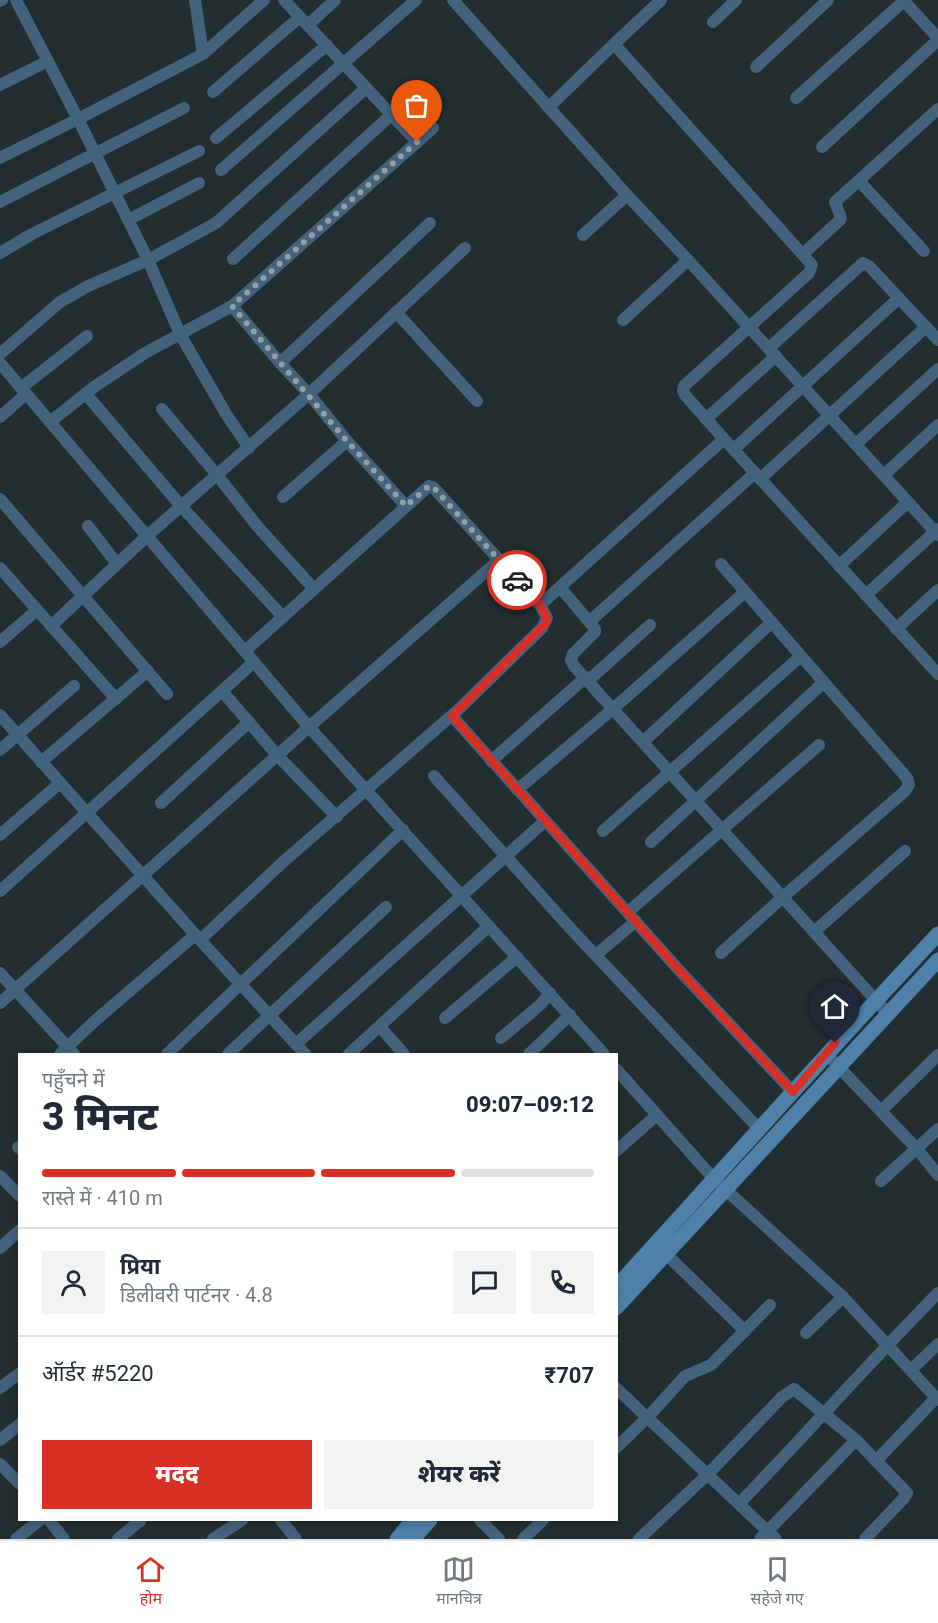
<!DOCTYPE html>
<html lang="hi">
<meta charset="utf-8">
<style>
:root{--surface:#fff;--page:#f2f2f3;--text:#1f2937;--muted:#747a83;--line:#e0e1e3;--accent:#d93025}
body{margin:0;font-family:Roboto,"Noto Sans Devanagari",sans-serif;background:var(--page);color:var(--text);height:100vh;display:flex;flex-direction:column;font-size:22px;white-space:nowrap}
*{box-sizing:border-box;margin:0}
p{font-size:20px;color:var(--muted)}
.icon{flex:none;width:33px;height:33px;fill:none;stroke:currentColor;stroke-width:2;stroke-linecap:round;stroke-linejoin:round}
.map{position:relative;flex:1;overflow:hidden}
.drawer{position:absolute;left:18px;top:1053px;width:600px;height:468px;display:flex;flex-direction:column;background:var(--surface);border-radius:0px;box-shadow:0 3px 9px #0003}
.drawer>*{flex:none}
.pin{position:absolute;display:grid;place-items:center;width:51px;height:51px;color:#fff;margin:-62px -26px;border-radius:50% 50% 50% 0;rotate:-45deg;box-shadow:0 0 6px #0007}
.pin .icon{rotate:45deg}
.courier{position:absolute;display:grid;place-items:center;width:60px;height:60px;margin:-30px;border:4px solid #d93025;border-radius:50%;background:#fff;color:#222;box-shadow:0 2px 8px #0007}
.summary em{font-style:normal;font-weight:800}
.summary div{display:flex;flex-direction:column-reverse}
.summary{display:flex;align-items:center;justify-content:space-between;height:102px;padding:0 24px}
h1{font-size:39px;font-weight:800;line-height:45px}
.bar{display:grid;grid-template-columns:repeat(4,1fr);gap:9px 6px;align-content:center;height:72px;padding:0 24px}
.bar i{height:8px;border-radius:4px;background:var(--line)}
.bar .active{background:var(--accent)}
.bar p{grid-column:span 4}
.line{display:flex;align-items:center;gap:15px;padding:0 24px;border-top:2px solid var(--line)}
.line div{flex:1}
.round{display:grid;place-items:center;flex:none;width:63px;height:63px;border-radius:0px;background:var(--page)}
.action{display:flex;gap:12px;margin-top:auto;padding:12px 24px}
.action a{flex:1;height:69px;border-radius:0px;background:var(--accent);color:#fff;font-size:24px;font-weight:800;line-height:69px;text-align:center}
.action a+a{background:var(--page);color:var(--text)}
.dock{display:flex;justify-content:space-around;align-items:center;height:84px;border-top:2px solid var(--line);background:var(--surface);font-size:16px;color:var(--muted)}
.dock a{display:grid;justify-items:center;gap:3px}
.dock .active{color:var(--accent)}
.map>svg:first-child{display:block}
</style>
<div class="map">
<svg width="938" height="1539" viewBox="0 0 938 1539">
<rect width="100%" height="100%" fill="#222e30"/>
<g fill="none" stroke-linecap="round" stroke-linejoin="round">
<!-- minor -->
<g stroke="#43627c" stroke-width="12">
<polyline points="195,0 203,54"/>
<polyline points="284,0 417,142"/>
<polyline points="453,0 627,195 688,260 938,535"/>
<polyline points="661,0 614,44 812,265 809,273 684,386 683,390 685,395 724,439"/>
<polyline points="903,0 938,38"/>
<polyline points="0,1 2,0"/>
<polyline points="713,22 736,0"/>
<polyline points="308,25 335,0"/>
<polyline points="756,67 828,0"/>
<polyline points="0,85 48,61"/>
<polyline points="213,92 300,17"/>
<polyline points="796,98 905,0"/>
<polyline points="549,107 614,44"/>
<polyline points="216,138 327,45"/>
<polyline points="822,147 938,40"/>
<polyline points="0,158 78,119 16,0"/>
<polyline points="221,170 416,0"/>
<polyline points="859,181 924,251"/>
<polyline points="0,202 184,108"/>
<polyline points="128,220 199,183"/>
<polyline points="583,235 627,195"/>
<polyline points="0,253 32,234 199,151"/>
<polyline points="803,254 840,220 841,218 835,202 938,109"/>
<polyline points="233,259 391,115"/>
<polyline points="232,306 280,363 430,223"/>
<polyline points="396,312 477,401"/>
<polyline points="623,320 688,260"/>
<polyline points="769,348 863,263 869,266 938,340"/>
<polyline points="0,354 60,302 88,286 148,260 216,223 366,88"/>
<polyline points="0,363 309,727 604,1054"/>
<polyline points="280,363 309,394 465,248"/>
<polyline points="21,388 87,336"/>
<polyline points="86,394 181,506 283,617"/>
<polyline points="162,409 217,475 258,527 314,589"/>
<polyline points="0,417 26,394"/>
<polyline points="706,419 776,356"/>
<polyline points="50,422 94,387 145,353 232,306 433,128"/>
<polyline points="856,444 938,369"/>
<polyline points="249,448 226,414 180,334 148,260 78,119 203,54 264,0"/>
<polyline points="734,449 899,298"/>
<polyline points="884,475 938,425"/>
<polyline points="760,479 926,327"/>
<polyline points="283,497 347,441"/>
<polyline points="0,499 167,694"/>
<polyline points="88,526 117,564"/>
<polyline points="839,566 908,502"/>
<polyline points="0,568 116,699"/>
<polyline points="560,587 595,629 595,632 573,654 571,660 574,666 889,1015"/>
<polyline points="866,595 938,529"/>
<polyline points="589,622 755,473"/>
<polyline points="51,626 147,536 309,394 347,441 406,506"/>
<polyline points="896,629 938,590"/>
<polyline points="0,642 37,610"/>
<polyline points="245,651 429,486 433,487 540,605 724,439 938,674"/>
<polyline points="589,680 650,625"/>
<polyline points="222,691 277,755 337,817"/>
<polyline points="0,715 200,940 305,1054"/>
<polyline points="452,716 678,969 793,1092"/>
<polyline points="644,741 772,622"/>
<polyline points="0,750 74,686"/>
<polyline points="491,761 586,677"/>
<polyline points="41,762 148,671"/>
<polyline points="434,776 570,928 760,1130"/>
<polyline points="517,790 614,708 745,592"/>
<polyline points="161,803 249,722"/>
<polyline points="603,831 801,656"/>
<polyline points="0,835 60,783"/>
<polyline points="651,842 824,682"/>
<polyline points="0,891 254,662"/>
<polyline points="628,912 819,745"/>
<polyline points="814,932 905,851"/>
<polyline points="200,940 283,862 458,710 542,628 547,618 540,605"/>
<polyline points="721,953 783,897 905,791 909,785 907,778 721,564"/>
<polyline points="597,954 636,921"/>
<polyline points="0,973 74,1054"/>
<polyline points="0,1003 309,727 499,560"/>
<polyline points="445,1018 517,957"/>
<polyline points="380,1027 404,1054"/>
<polyline points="501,1038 541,1004 550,993"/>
<polyline points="296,1044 545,821"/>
<polyline points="60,1054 97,1019 195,935"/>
<polyline points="167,1054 403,830"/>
<polyline points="228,1054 386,907"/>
<polyline points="349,1054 489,926"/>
<polyline points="529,1054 570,1015"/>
<polyline points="833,1061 917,1149 938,1175"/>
<polyline points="616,1069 714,1179 843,1297 938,1400"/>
<polyline points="881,1111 938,1055"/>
<polyline points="18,1147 20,1149"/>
<polyline points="616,1151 657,1115"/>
<polyline points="0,1176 20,1196"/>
<polyline points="881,1181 938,1129"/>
<polyline points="0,1248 20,1230"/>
<polyline points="667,1255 745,1331"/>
<polyline points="806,1333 843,1297"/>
<polyline points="911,1370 938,1344"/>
<polyline points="0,1388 20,1373"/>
<polyline points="616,1388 776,1539"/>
<polyline points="0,1440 20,1424"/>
<polyline points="616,1448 648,1417 685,1376 711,1365 770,1305"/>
<polyline points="876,1461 936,1398"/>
<polyline points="0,1464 20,1484"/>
<path d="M739,1504C806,1434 870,1362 938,1293"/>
<polyline points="49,1520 64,1539"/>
<polyline points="281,1520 296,1539"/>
<polyline points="480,1520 499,1539"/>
<polyline points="16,1539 40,1520"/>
<polyline points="118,1539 141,1520"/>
<polyline points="213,1539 242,1520"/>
<polyline points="523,1539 543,1520"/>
<polyline points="639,1539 707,1475 782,1397 794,1389 856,1440 907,1493 904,1498 865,1539"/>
<polyline points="760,1539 856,1440"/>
</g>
<!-- secondary -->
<g stroke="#4e80a9" stroke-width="15">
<path d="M616,1287C724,1169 829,1050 938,934"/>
<polyline points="616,1308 938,960"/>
<polyline points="397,1539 413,1520"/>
<polyline points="413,1539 430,1520"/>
</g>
</g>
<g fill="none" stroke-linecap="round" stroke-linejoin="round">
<!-- done -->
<polyline stroke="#959ea0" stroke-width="6" stroke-dasharray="0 10.8" points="417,142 232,306 347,441 406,506 429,486 433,487 517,580"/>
<!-- route -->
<polyline stroke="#d93025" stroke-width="8" points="517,580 540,605 547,618 546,623 452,716 678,969 793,1092 835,1043"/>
</g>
</svg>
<div class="pin" style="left:417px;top:142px;background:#ea580c"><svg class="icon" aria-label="bag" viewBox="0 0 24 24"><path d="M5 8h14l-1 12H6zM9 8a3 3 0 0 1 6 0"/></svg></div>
<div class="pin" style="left:835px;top:1043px;background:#1f2937"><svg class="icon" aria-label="home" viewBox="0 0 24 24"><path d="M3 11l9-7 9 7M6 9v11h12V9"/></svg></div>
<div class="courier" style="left:517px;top:580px"><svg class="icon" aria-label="car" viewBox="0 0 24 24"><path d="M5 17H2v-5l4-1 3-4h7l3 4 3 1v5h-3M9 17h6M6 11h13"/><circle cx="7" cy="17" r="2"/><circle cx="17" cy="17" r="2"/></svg></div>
<section class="drawer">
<div class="summary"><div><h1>3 मिनट</h1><p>पहुँचने में</p></div><em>09:07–09:12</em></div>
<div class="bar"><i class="active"></i><i class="active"></i><i class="active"></i><i></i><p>रास्ते में · 410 m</p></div>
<div class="line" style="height:108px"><a class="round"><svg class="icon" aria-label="person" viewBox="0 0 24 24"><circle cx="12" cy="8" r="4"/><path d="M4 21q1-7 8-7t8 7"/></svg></a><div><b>प्रिया</b><p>डिलीवरी पार्टनर · 4.8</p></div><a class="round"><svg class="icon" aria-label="chat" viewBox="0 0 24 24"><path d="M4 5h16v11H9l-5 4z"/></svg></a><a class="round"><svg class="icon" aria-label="phone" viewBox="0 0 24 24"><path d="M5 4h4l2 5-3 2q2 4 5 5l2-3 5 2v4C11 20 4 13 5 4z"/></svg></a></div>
<div class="line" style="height:78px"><div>ऑर्डर #5220</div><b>₹707</b></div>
<div class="action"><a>मदद</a><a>शेयर करें</a></div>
</section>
</div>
<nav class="dock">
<a class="active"><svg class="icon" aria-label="home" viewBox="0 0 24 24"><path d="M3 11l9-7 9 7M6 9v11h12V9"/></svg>होम</a>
<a><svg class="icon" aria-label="map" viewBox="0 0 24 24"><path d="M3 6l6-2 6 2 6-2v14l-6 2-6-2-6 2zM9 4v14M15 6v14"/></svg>मानचित्र</a>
<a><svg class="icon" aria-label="saved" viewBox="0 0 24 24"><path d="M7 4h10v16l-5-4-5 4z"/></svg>सहेजे गए</a>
</nav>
